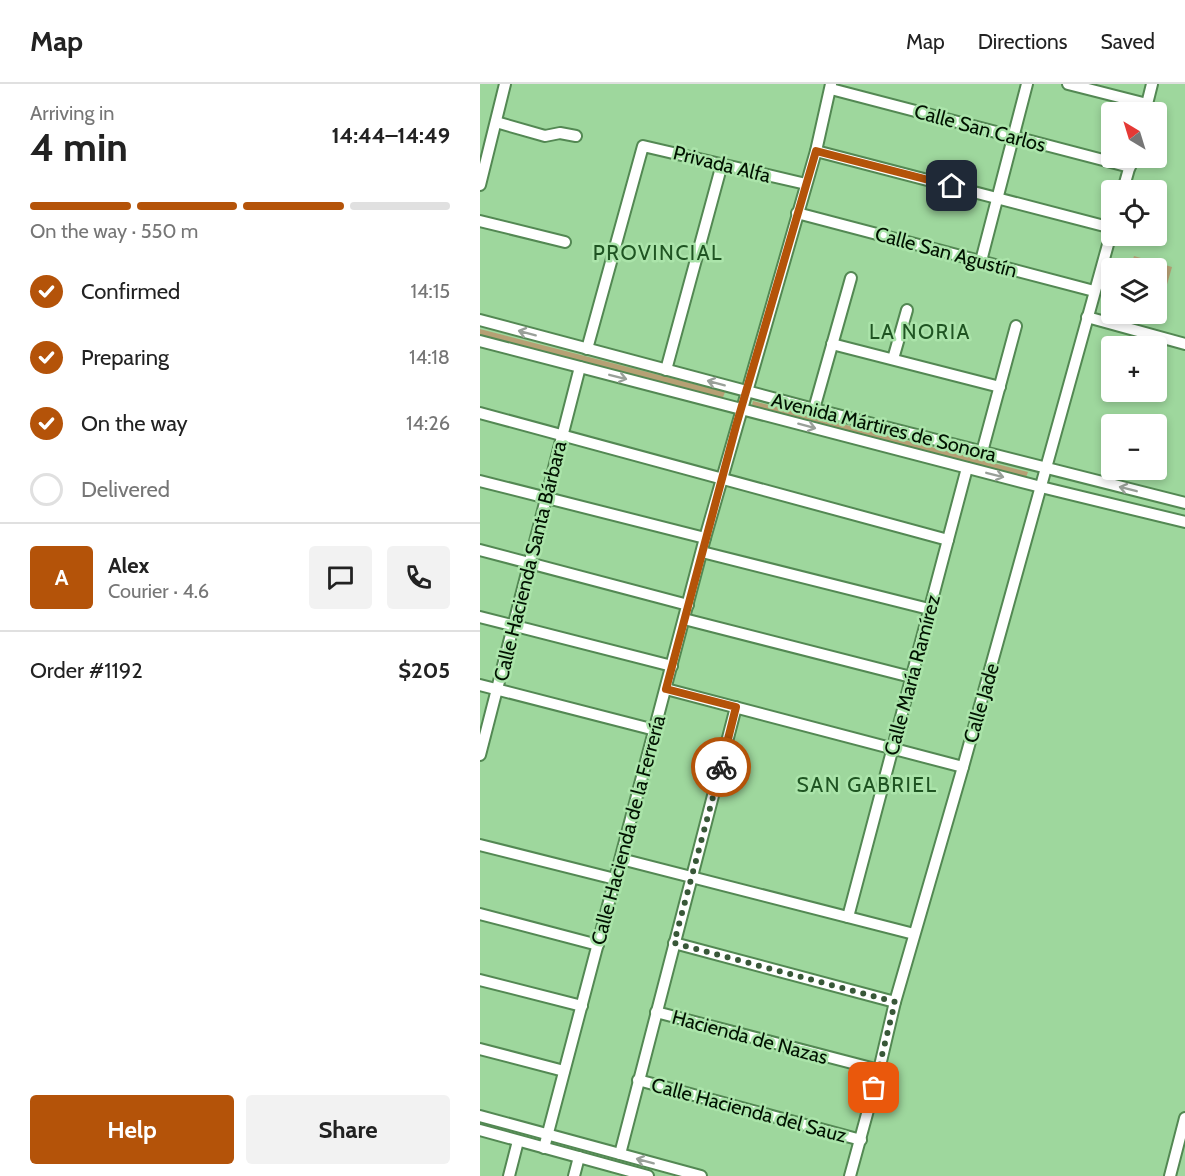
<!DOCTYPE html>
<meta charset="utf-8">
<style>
:root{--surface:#fff;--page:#f2f2f2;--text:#222;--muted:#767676;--line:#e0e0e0;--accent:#b45309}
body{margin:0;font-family:Cabin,sans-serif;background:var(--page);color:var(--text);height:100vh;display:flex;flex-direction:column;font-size:22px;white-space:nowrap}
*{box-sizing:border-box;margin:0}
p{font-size:20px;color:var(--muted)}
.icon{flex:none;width:33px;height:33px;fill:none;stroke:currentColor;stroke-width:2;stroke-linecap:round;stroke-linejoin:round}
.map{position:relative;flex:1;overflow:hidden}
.sheet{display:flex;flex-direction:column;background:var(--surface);width:480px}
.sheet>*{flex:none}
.needle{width:39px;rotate:322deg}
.tools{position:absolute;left:621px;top:18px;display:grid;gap:12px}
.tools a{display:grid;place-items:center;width:66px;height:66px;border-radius:6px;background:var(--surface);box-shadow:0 3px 9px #0003;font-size:30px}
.pin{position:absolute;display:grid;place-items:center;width:51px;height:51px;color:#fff;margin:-26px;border-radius:12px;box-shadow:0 3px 9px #0006}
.courier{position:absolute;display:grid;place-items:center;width:60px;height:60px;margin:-30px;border:4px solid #b45309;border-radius:50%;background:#fff;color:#222;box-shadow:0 2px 8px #0007}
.headline em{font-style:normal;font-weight:700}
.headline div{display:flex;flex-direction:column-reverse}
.headline{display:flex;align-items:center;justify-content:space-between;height:102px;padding:0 30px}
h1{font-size:39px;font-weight:700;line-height:45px}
.bar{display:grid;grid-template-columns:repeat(4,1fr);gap:9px 6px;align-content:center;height:72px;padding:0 30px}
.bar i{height:8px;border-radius:4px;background:var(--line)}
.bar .current{background:var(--accent)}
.bar p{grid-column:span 4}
.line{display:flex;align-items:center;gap:15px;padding:0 30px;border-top:2px solid var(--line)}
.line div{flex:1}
.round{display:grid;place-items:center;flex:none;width:63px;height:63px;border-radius:6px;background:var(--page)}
ol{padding:0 30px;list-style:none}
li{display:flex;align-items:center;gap:18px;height:66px}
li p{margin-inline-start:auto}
li .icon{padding:6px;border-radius:50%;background:var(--accent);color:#fff;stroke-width:4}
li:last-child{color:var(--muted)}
li i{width:33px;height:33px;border:3px solid var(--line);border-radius:50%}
.primary-button{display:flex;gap:12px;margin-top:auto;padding:12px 30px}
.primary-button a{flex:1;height:69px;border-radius:6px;background:var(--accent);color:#fff;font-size:24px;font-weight:700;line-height:69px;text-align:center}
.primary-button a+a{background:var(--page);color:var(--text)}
header{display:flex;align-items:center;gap:36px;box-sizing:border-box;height:84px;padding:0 30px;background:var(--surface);border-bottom:2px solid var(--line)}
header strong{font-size:28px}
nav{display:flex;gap:33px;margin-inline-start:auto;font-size:21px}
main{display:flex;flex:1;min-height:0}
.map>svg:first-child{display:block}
</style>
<header>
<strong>Map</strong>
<nav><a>Map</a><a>Directions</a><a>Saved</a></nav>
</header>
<main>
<section class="sheet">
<div class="headline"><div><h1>4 min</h1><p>Arriving in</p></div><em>14:44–14:49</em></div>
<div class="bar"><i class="current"></i><i class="current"></i><i class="current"></i><i></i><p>On the way · 550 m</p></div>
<ol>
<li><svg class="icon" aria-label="check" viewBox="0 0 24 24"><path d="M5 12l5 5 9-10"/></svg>Confirmed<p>14:15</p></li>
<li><svg class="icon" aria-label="check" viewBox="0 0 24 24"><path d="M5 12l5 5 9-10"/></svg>Preparing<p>14:18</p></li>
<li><svg class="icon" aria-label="check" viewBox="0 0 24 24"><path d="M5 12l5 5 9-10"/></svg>On the way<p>14:26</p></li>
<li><i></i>Delivered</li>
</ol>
<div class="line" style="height:108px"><b class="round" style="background:var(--accent);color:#fff">A</b><div><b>Alex</b><p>Courier · 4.6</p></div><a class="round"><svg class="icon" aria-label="chat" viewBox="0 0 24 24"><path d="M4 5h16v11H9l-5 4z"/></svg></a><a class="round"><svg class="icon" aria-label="phone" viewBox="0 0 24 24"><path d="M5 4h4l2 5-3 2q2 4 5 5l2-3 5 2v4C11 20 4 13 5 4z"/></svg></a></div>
<div class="line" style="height:78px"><div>Order #1192</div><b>$205</b></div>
<div class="primary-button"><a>Help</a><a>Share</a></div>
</section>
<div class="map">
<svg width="705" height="1092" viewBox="0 0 705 1092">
<rect width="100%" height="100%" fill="#9ed79d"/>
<!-- green -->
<g fill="#b6a074">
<polygon points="654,172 692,183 686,204 677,201 676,184 650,184"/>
<polygon points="0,245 245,308 242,316 0,253"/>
<polygon points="273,317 548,388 545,396 271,326"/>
</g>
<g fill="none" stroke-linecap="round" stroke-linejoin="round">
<defs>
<g id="minor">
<polyline points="588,0 667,20"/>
<polyline points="351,5 650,83"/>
<polyline points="665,28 672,0"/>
<polyline points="16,38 65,52 80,49 96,52"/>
<polyline points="336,67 632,144"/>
<polyline points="0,101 25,0"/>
<polyline points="643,106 652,74"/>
<polyline points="317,129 614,207"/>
<polyline points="0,137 85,158"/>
<polyline points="501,177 547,0"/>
<polyline points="607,233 705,260"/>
<polyline points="0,236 334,325 705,419"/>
<polyline points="0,257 561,403 705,438"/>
<polyline points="352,260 520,303"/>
<polyline points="107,265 163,62 326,100"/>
<polyline points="413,275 427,226"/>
<polyline points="186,286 242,80"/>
<polyline points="334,325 371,194"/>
<polyline points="0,329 468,456"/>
<polyline points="502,368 536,242"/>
<polyline points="0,397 225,454"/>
<polyline points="0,466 208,521"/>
<polyline points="222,468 449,525"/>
<polyline points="0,533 192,582"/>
<polyline points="204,535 431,593"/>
<polyline points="0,601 175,646"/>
<polyline points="186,605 483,683"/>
<polyline points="0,671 100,283"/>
<polyline points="0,761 135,795"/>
<polyline points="141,775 434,850"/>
<polyline points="0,830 118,861"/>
<polyline points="368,833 487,384"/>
<polyline points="194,859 415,918"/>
<polyline points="0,896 102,922"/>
<polyline points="176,928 399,986"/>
<polyline points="0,965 84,987"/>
<polyline points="158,996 381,1056"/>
<polyline points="0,1032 221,1092"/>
<polyline points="0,1046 168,1092"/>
<polyline points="64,1064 225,454 336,67 351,0"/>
<polyline points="140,1070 256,623"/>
<polyline points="29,1092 38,1057"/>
<polyline points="94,1092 99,1073"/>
<polyline points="370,1092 399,986 415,918 483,683 632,146"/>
<polyline points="690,1092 705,1034"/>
</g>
</defs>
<!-- minor casing -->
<use href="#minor" stroke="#538853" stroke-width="14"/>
<!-- minor -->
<use href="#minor" stroke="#fff" stroke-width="10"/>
</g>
<!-- one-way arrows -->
<defs><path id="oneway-shaft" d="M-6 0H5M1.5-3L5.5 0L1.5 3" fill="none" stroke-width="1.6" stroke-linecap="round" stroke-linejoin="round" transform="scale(1.5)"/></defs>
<g stroke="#99a099">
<use href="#oneway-shaft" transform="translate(47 249) rotate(-165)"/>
<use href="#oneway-shaft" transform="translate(138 293) rotate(14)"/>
<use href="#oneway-shaft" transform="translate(236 299) rotate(-165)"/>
<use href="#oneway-shaft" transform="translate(327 342) rotate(15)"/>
<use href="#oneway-shaft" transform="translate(515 391) rotate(14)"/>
<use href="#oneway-shaft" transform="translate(648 405) rotate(-166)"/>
<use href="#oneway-shaft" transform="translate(165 1077) rotate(-165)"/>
</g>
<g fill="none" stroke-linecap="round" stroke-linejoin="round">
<!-- done -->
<polyline stroke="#385738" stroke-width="6" stroke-dasharray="0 10.8" points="241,683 194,859 415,918 394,1004"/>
<!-- route -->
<polyline stroke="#b45309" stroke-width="8" points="241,683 256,623 186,605 256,342 336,67 472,102"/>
</g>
<g text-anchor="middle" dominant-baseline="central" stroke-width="5" stroke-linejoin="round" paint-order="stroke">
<!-- street labels -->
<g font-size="20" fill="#011201" stroke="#abe4aa">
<text transform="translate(500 44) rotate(15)">Calle San Carlos</text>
<text transform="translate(242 80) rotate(14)">Privada Alfa</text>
<text transform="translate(466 168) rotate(15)">Calle San Agustín</text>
<text transform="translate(404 343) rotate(14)">Avenida Mártires de Sonora</text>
<text transform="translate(50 477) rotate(-76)">Calle Hacienda Santa Bárbara</text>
<text transform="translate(432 591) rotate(-75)">Calle María Ramírez</text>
<text transform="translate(501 619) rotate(-74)">Calle Jade</text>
<text transform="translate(148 746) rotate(-75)">Calle Hacienda de la Ferrería</text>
<text transform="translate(270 953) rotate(15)">Hacienda de Nazas</text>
<text transform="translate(269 1026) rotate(15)">Calle Hacienda del Sauz</text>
</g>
<!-- neighbourhood labels -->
<g font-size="21" letter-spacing="1.5" fill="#1f5422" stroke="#abe4aa">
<text x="178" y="168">PROVINCIAL</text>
<text x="440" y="247">LA NORIA</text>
<text x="387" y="700">SAN GABRIEL</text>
</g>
</g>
</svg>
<div class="tools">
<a><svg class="needle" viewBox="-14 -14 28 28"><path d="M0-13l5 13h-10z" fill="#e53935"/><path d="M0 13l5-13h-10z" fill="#767676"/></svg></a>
<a><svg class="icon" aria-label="locate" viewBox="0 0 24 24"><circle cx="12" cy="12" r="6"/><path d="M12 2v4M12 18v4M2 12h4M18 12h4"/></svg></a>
<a><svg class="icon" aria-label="layers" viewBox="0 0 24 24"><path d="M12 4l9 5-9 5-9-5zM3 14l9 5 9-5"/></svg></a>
<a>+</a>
<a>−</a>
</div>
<div class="pin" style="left:394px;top:1004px;background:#ea580c"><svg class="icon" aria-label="bag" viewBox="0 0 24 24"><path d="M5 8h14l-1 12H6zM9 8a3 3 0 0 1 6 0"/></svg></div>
<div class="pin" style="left:472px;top:102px;background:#1f2937"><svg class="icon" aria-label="home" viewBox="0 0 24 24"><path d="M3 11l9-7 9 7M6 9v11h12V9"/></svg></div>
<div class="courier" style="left:241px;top:683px"><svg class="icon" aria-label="bike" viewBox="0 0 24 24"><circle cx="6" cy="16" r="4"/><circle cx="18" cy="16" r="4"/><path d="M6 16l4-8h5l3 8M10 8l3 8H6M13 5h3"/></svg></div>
</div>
</main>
